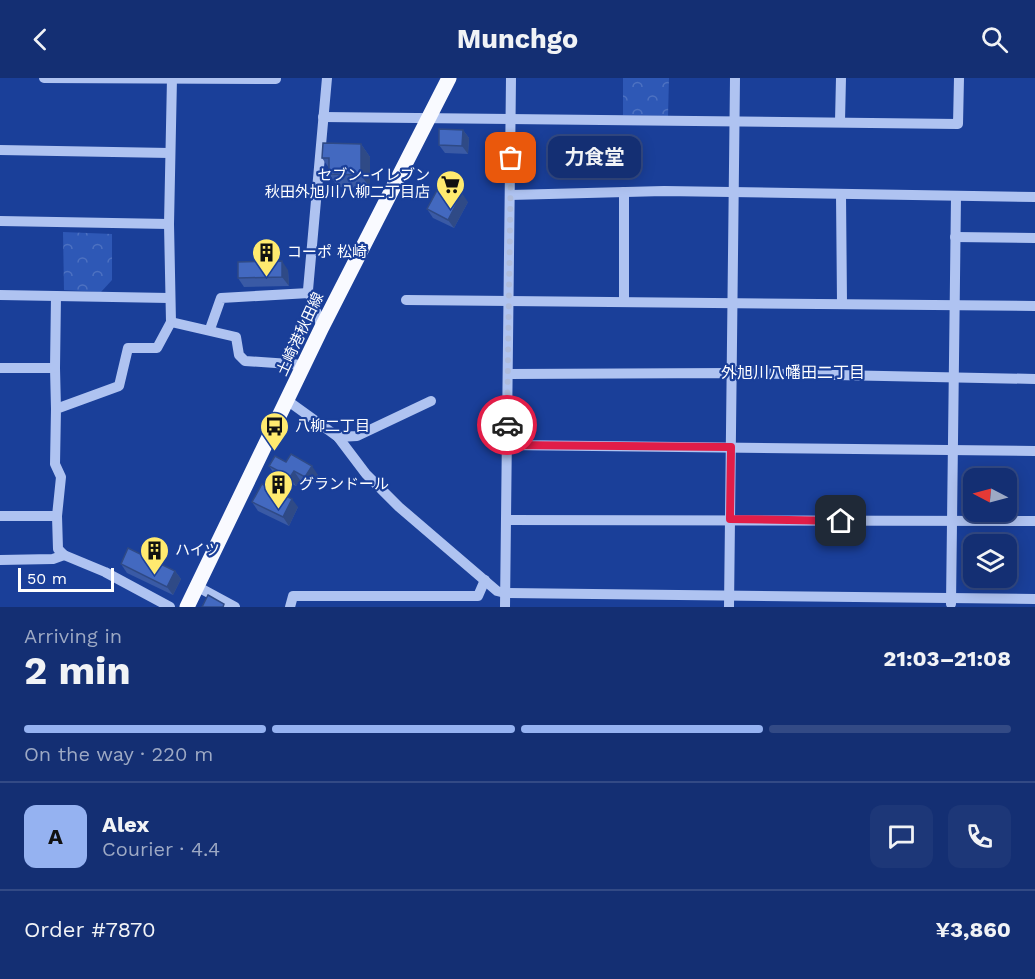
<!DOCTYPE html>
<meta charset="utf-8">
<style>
:root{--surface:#142f73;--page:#1d3778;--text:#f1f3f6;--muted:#9da9c4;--line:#334a85;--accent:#95b2f1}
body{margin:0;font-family:"Work Sans","Noto Sans JP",sans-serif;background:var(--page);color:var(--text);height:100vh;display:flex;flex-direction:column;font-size:22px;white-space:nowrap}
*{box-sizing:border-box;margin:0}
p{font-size:20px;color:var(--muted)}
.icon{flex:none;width:33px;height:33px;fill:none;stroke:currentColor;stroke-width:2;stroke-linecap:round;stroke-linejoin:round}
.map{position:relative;height:529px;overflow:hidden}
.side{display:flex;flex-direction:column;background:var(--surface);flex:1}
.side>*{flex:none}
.needle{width:39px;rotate:276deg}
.tools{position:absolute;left:963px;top:390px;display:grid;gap:12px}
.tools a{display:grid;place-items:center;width:54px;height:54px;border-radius:12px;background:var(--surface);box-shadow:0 3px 15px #0003,0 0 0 2px var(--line);font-size:30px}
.scale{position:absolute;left:18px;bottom:15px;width:96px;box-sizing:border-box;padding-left:6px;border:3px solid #fff;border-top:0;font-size:16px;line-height:21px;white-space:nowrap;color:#fff;-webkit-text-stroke:4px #1a3f99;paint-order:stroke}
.pin{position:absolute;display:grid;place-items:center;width:51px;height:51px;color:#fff;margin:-26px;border-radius:12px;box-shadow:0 3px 9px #0006}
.courier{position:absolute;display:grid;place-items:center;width:60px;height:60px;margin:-30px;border:4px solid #e11d48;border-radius:50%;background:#fff;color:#222;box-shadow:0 2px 8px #0007}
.bubble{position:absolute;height:42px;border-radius:12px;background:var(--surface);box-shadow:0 3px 15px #0003,0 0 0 2px var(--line);font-size:20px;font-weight:700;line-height:42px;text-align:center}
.head em{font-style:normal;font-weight:700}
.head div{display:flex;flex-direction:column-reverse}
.head{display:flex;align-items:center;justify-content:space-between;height:102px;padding:0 24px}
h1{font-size:39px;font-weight:700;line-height:45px}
.bar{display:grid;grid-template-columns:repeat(4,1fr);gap:9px 6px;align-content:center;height:72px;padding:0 24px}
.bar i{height:8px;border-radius:4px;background:var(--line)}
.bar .current{background:var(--accent)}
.bar p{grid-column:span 4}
.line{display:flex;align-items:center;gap:15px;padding:0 24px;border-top:2px solid var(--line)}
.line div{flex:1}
.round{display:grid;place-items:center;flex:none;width:63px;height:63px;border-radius:12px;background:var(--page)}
header{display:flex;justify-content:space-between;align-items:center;height:78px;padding:0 24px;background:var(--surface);font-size:27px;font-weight:700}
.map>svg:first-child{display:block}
</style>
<header><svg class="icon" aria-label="back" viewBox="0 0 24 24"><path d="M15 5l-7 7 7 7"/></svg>Munchgo<svg class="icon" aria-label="search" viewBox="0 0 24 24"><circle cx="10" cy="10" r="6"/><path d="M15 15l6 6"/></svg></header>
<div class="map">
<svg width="1035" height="529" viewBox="0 0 1035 529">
<defs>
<pattern id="park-crowns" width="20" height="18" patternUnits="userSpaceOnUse" patternTransform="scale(1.5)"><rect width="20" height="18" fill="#2e58b6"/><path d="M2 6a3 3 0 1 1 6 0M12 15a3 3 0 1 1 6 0" fill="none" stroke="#4d71c1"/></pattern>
</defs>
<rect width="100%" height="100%" fill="#1a3f99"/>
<!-- park -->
<g fill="url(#park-crowns)">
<polygon points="623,0 669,0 668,38 623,37"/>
<polygon points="63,154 112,156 112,202 101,214 64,212"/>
</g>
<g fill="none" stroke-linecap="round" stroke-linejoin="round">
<!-- minor -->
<g stroke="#afc3f1" stroke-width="10">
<polyline points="44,0 276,1"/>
<polyline points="323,39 958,46 959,0"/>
<polyline points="840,43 841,0"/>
<polyline points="0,72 170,75"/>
<polyline points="510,117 664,113 1035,119"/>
<polyline points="841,117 842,224"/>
<polyline points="0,143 169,146"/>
<polyline points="955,159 1035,160"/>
<polyline points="0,217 169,220"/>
<polyline points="406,222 1035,228"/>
<polyline points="624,224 624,114"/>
<polyline points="171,244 236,259 239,277 245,283 304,287"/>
<polyline points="322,249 308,212 327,0"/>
<polyline points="210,251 221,220 309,215"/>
<polyline points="0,290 55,290 56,331"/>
<polyline points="55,290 56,218"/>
<polyline points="508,296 732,295 1035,301"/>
<polyline points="288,323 338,359 366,396 399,429 497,513 505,515 1035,521"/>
<polyline points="338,359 357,358 431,323"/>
<polyline points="507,367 1035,373"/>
<polyline points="0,438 57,438"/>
<polyline points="506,442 1035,443"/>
<polyline points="0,482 53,481 64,477"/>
<polyline points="198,509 235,529"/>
<polyline points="951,526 956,119"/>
<polyline points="170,529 105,494 64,477 58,471 57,438 61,399 55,386 56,331 119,308 128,270 157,270 171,244 169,146 172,0"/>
<polyline points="290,529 293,518 478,518 485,502"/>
<polyline points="505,529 511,0"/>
<polyline points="729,529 735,0"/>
</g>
<!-- major -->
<polyline stroke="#f9faff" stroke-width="15" points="187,529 322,249 449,0"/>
</g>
<!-- wall -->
<g fill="#3a5aa5">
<polygon points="463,52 469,60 468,76 445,75 439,67"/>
<polygon points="361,66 370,79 370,110 338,109 329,96 329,90 322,80"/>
<polygon points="468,124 454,150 433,140 427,131"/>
<polygon points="288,192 289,208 244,209 238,200"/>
<polygon points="286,384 318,397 311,408 300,402 296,408 275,397 269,388"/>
<polygon points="252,424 298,429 289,448 258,433"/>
<polygon points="121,486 175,493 181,501 173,517 127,495"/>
</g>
<!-- shaded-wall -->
<g fill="#2f4a86">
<polygon points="463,52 469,60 468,76 462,68"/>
<polygon points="361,66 370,79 370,110 361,97"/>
<polygon points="462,115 468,124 454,150 448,142"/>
<polygon points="282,183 288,192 289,208 282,199"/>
<polygon points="312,388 318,397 311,408 305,399"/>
<polygon points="294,393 300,402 296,408 290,399"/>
<polygon points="292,421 298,429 289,448 283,439"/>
<polygon points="175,493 181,501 173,517 167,509"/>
</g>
<!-- building -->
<g fill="#4369c0" stroke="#2f4a86" stroke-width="1.5">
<polygon points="439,51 463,52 462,68 439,67"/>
<polygon points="323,65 361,66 361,97 329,96 329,80 322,80"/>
<polygon points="441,105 462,115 448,142 427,131"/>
<polygon points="282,183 282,199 238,200 238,184"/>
<polygon points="291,376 312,388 305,399 294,393 290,399 269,388 275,378 286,384"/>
<polygon points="262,406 292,421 283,439 252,424"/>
<polygon points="128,470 175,493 167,509 121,486"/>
<polygon points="208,517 224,526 223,529 202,529"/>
</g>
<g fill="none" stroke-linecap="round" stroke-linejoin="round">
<!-- done -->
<polyline stroke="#afbcdb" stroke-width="6" stroke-dasharray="0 10.8" points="507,347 511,80"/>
<!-- route -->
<polyline stroke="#e11d48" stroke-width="8" points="507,347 507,367 731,369 730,441 841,443"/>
</g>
<!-- icons -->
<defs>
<symbol id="supermarket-pin" viewBox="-11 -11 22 30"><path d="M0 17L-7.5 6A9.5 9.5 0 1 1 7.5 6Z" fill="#ffea6f" stroke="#1a3f99"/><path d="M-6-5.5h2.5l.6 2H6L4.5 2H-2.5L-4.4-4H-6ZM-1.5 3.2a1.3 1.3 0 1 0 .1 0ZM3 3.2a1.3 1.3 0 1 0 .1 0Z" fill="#111"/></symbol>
<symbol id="building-pin" viewBox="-11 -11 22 30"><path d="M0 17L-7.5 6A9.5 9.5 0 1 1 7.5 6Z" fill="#ffea6f" stroke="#1a3f99"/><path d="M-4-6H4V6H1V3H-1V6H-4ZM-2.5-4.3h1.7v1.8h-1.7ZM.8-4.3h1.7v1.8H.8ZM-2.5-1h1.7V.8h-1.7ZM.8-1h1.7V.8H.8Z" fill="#111"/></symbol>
<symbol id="bus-pin" viewBox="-11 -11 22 30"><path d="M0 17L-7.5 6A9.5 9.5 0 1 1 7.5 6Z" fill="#ffea6f" stroke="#1a3f99"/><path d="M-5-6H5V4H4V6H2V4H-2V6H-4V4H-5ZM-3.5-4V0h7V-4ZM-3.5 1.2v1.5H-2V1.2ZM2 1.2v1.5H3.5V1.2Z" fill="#111"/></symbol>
</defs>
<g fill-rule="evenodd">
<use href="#supermarket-pin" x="434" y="90" width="33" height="45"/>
<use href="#building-pin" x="250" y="158" width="33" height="45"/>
<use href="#bus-pin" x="258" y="332" width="33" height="45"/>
<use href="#building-pin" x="262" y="390" width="33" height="45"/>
<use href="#building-pin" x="138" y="456" width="33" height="45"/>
</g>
<g text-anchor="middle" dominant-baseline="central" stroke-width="4.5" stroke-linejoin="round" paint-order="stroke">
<!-- poi labels -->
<g font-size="15" fill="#fff" stroke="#1a3f99" text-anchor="start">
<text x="430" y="97" text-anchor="end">セブン-イレブン<tspan x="430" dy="17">秋田外旭川八柳二丁目店</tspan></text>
<text x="287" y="174">コーポ 松崎</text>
<text x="295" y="348">八柳二丁目</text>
<text x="299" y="406">グランドール</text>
<text x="175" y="472">ハイツ</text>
</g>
<!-- street labels -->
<g font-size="15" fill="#fff" stroke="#1a3f99">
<text transform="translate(300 256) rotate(-65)">土崎港秋田線</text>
</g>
<!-- neighbourhood labels -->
<g font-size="16" fill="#fff" stroke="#1a3f99">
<text x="793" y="294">外旭川八幡田二丁目</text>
</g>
</g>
</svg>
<div class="tools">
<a><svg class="needle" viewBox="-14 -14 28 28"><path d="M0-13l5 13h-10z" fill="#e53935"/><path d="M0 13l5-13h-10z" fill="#9da9c4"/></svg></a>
<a><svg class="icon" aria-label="layers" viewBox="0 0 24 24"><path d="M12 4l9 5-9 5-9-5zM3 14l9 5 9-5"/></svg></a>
</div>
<div class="scale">50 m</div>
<div class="pin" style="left:511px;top:80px;background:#ea580c"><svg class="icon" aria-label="bag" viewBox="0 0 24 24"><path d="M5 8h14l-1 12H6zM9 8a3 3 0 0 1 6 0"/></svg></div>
<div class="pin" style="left:841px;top:443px;background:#1f2937"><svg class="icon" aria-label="home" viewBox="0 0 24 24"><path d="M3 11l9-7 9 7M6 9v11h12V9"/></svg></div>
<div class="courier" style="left:507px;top:347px"><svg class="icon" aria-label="car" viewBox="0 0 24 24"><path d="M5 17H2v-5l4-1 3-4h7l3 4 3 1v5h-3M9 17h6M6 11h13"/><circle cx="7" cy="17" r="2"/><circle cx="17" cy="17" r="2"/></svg></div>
<div class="bubble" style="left:548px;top:58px;width:93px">力食堂</div>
</div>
<section class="side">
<div class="head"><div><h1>2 min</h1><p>Arriving in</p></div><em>21:03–21:08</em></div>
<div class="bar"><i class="current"></i><i class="current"></i><i class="current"></i><i></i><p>On the way · 220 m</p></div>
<div class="line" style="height:108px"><b class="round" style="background:var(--accent);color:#111">A</b><div><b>Alex</b><p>Courier · 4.4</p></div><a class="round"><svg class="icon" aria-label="chat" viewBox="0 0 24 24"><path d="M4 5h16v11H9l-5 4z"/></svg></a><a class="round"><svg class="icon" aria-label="phone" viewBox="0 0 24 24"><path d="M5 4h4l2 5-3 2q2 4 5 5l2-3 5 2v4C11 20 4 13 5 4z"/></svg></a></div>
<div class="line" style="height:78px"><div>Order #7870</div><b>¥3,860</b></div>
</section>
